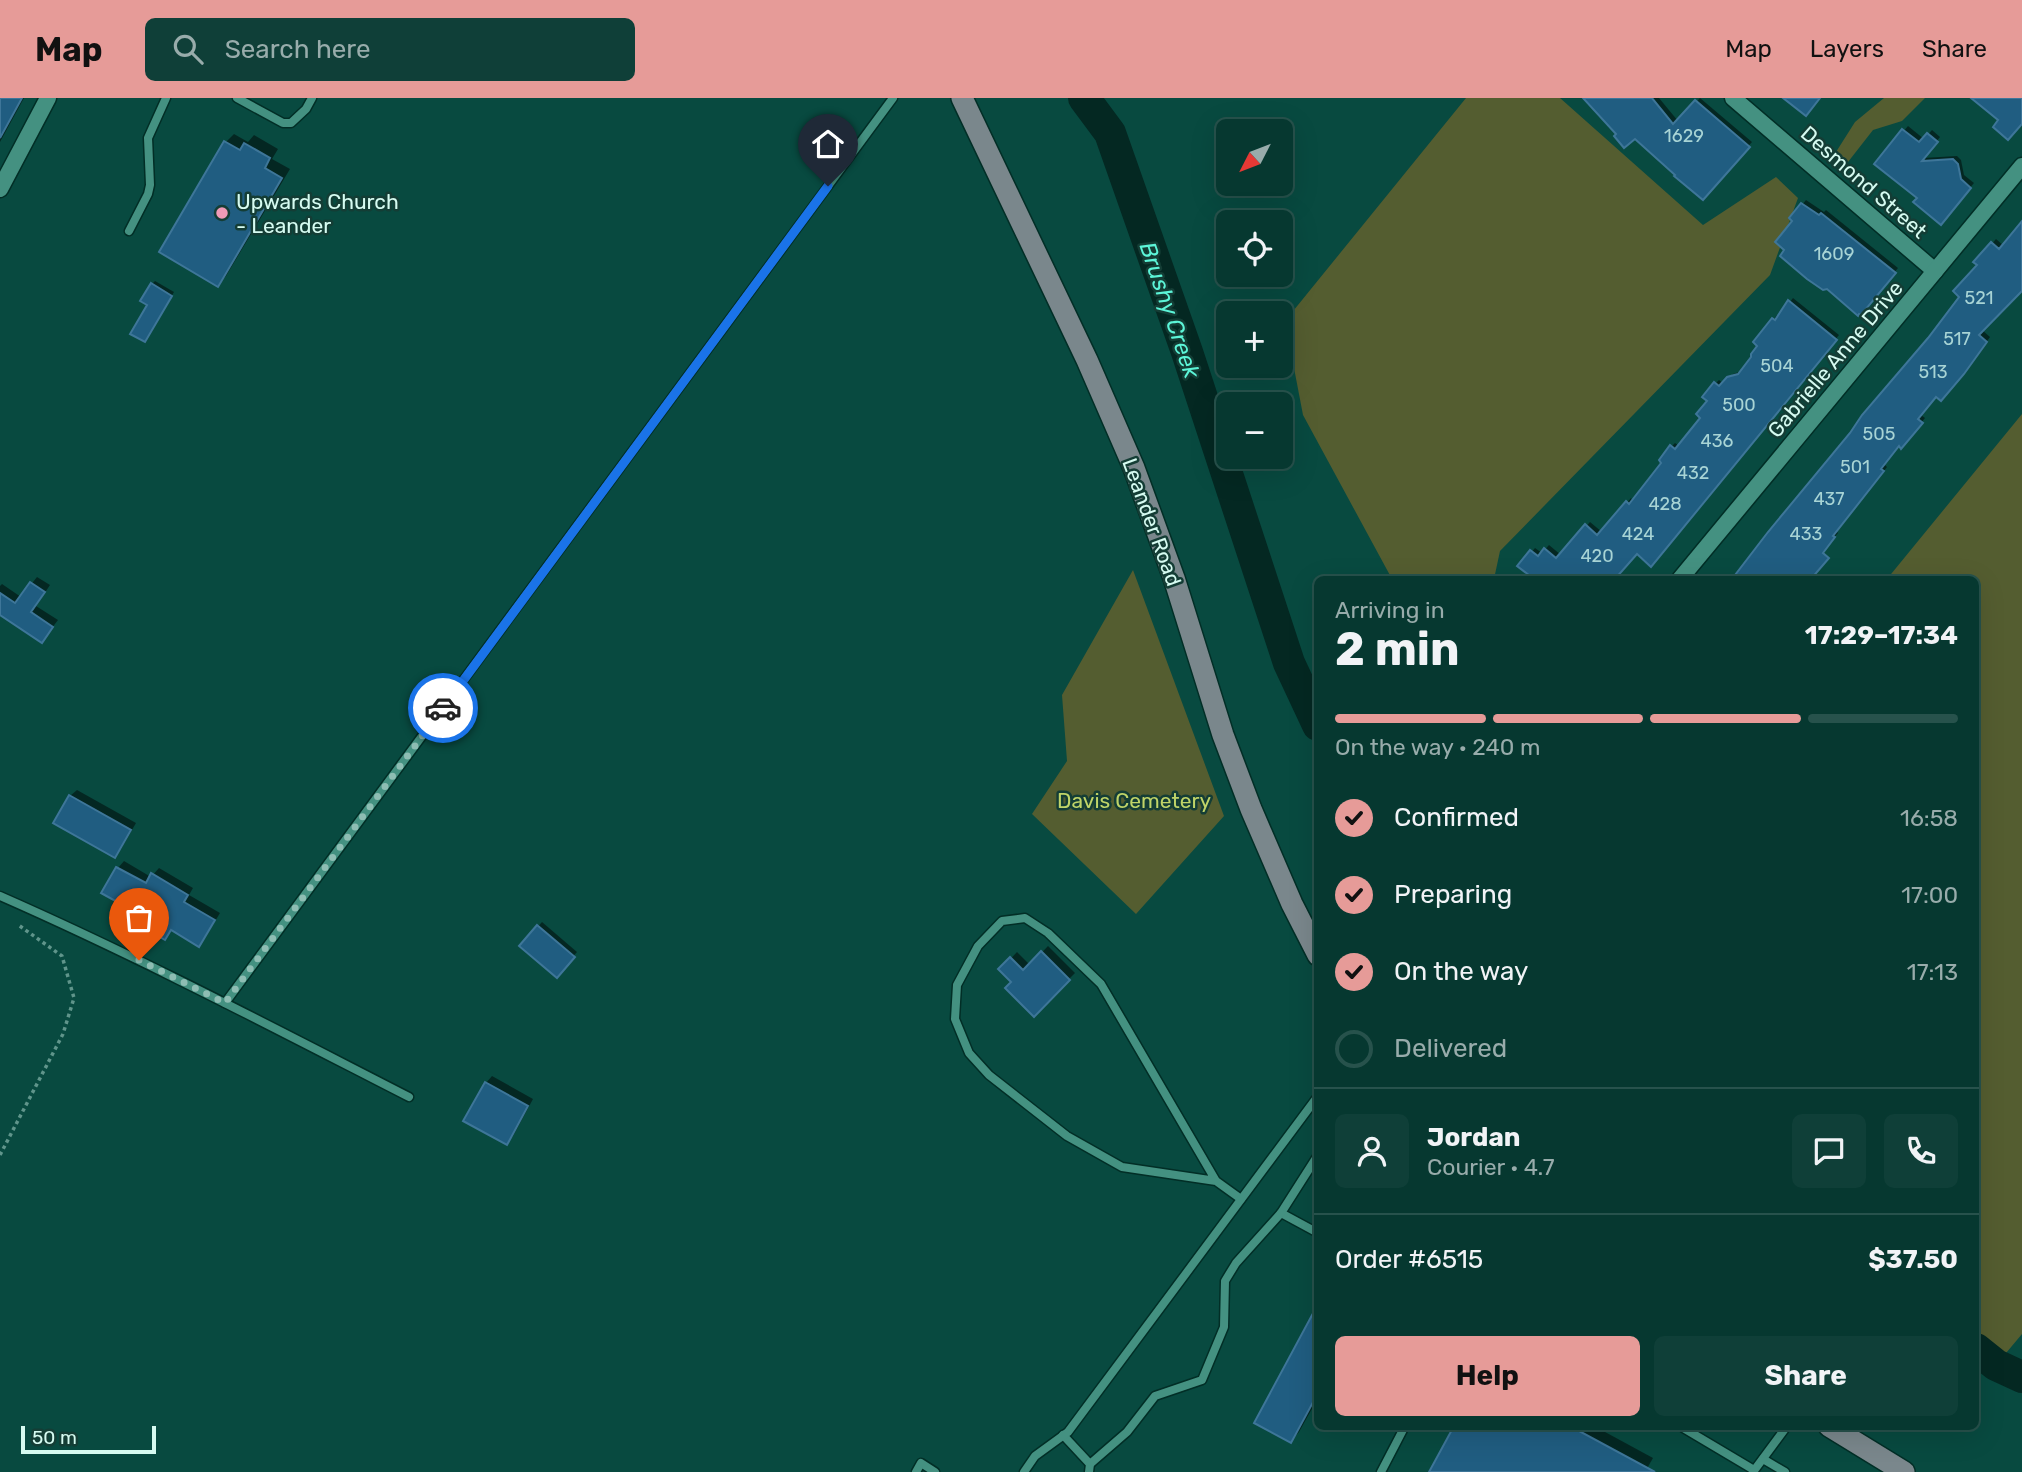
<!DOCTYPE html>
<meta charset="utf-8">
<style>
:root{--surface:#063830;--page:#0f3f38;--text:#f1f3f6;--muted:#98acab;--line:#27524c;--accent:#e69b98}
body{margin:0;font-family:Rubik,sans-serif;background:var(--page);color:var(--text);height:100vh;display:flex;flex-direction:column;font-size:26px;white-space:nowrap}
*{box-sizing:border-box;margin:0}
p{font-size:23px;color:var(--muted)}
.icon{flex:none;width:38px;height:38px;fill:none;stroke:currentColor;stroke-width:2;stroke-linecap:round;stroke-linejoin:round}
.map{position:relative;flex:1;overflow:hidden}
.side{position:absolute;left:1314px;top:478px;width:665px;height:854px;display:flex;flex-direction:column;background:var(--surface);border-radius:10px;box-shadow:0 7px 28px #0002,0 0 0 2px var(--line)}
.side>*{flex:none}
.needle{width:46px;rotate:228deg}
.controls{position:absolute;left:1216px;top:21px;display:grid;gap:14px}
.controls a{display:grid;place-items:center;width:77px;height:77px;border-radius:10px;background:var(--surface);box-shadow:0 7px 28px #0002,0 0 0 2px var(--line);font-size:35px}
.scale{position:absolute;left:21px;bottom:18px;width:135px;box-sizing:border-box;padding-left:7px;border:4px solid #d6fbf1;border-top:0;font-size:19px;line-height:24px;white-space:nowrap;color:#d6fbf1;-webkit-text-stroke:5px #143d35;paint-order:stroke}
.pin{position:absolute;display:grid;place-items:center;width:60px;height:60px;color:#fff;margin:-72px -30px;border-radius:50% 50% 50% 0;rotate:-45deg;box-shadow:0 0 7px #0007}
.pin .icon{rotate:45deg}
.courier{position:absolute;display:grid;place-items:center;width:70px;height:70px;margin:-35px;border:5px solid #1a73e8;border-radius:50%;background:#fff;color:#222;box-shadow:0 2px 9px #0007}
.head em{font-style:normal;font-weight:700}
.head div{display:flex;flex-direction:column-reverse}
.head{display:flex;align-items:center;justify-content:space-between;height:119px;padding:0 21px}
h1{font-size:46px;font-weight:700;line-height:52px}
.bar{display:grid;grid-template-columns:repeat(4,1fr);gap:10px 7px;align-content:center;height:84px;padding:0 21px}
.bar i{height:9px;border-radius:5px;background:var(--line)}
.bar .active{background:var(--accent)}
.bar p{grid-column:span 4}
.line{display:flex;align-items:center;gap:18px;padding:0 21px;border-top:2px solid var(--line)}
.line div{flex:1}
.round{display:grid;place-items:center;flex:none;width:74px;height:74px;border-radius:10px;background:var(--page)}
ol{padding:0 21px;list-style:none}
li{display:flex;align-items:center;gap:21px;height:77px}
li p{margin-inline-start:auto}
li .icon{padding:7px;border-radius:50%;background:var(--accent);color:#111;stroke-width:4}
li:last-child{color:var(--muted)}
li i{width:38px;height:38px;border:4px solid var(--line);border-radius:50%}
.action{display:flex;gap:14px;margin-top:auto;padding:14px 21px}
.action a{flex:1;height:80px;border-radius:10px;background:var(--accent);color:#111;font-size:28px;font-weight:700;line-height:80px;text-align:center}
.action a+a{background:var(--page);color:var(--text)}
header{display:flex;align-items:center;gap:42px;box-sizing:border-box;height:98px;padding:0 35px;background:var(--accent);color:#111}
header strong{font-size:33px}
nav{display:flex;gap:38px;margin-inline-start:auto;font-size:24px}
.search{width:490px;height:63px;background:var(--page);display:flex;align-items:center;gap:18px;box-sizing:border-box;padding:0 24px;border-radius:10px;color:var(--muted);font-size:26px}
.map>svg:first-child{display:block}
</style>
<header>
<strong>Map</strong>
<div class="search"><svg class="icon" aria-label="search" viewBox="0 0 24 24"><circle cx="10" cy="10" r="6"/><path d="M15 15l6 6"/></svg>Search here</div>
<nav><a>Map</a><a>Layers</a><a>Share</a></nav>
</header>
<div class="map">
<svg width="2022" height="1374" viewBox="0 0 2022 1374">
<rect width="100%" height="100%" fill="#084a40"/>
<!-- green -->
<g fill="#545d30">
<polygon points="1466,0 1560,0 1703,127 1776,79 1798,100 1770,177 1500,453 1494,481 1392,481 1303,317 1285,223"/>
<polygon points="1884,0 1925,0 1902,23 1873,32 1848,64 1836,54 1855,24"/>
<polygon points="2022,316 2022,1236 1996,1267 1976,1252 1976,481 1887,481"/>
<polygon points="1133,472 1224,718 1136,816 1032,716 1067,663 1062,597"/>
</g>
<!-- shadow -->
<g fill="#0007">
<polygon points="0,0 24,0 0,44"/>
<polygon points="1585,0 1659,0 1678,23 1700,0 1752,44 1703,100 1635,39 1618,36"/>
<polygon points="1908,28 1924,41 1932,32 1940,39 1923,60 1957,58 1961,62 1964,77 1974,85 1944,120 1877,65"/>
<polygon points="234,36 248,44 254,37 278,51 272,61 290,71 226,178 218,187 226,44"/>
<polygon points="1806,102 1824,114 1826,112 1898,170 1865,211 1791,120"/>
<polygon points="2022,126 2022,189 1982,232 1990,239 1968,270 1937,297 1921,317 1925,320 1905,345 1899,346 1884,366 1887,369 1836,433 1838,435 1819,457 1813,459 1795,481 1734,481 1929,241 1961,198 1979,167 1976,164 1996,141 2004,148"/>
<polygon points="155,183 174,194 147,239 152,186"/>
<polygon points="1793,200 1839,237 1655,463 1637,454 1614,481 1603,481 1595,474 1589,481 1536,481 1520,468 1535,450 1542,455 1549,447 1561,457 1590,424 1602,434 1631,400 1633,403 1664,364 1672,348 1675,345 1679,348 1703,319 1715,286 1719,282 1724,286 1733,276 1742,273 1760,247 1755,244 1774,221 1777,217 1779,218"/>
<polygon points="37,479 50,487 36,508 58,522 42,543 0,515 0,488 2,486 21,499"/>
<polygon points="77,692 136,725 121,751 115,757 70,698"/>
<polygon points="124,763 151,779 159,770 193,790 189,797 220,815 205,840 199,847 173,831 165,840 134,812 104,794 118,770"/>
<polygon points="542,824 577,854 557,877 522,847"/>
<polygon points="1048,848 1075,875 1034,916 1014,884 1001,871 1017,854 1030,867"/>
<polygon points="492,978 533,1001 513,1038 506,1045 486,985"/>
<polygon points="1318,1213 1318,1300 1299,1334 1291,1343"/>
<polygon points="1456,1328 1594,1328 1653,1360 1645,1374 1431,1374"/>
</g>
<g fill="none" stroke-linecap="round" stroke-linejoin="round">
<!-- river -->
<g stroke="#042822" stroke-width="32">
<polyline points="1084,0 1110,35 1187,254 1289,565 1318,627"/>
<polyline points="1976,1251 1996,1267 2022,1279"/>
</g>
</g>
<!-- building -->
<g fill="#205d81" stroke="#3e7699" stroke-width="2">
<polygon points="0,0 22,0 0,40"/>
<polygon points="1583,0 1652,0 1673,26 1695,2 1750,49 1703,102 1674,78 1675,77 1635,41 1624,50 1614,38 1616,36"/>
<polygon points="1783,0 1820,0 1806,18"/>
<polygon points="1971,0 2022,0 2022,26 2008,42 1993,29 1998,22"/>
<polygon points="1902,31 1919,44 1927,35 1938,44 1922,63 1953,61 1958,66 1961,81 1971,90 1941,127 1913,104 1917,100 1874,66"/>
<polygon points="224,43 240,52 244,45 270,60 265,70 282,80 218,189 159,154"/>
<polygon points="1801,105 1819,117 1821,115 1896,175 1861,217 1859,216 1858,218 1827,191 1823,192 1807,181 1780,158 1784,152 1775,144 1792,123 1789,120"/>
<polygon points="2022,123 2022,193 1979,237 1987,244 1964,276 1941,303 1936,299 1918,321 1923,325 1901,351 1899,348 1881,371 1884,373 1833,438 1835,439 1823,455 1829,460 1811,481 1732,481 1768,434 1850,335 1862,317 1928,240 1959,199 1953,193 1977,167 1973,164 1991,144 1999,151"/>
<polygon points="151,185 172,198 145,244 130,236 147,207 140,203"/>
<polygon points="1788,202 1837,242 1651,469 1637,456 1615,481 1534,481 1517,468 1530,452 1538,458 1544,450 1556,460 1585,426 1597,437 1626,403 1629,406 1661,365 1659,362 1670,347 1675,351 1700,320 1696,316 1707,303 1702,299 1714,284 1719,288 1727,279 1738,276 1751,259 1751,256 1757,248 1753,244 1772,220 1775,222"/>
<polygon points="30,484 45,494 31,514 53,529 42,545 0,517 0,495 15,505"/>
<polygon points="69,697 131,732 115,760 53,725"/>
<polygon points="116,769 146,785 151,775 188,797 184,804 215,822 199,849 171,832 165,842 127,820 132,812 101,795"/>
<polygon points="537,827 575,859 557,880 519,848"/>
<polygon points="1041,853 1070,882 1034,919 1005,890 1011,884 998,871 1010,859 1023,872"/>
<polygon points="485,984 528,1008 507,1047 463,1023"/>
<polygon points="1318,1206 1318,1295 1291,1345 1254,1325"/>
<polygon points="1454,1328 1570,1328 1655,1374 1429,1374"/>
</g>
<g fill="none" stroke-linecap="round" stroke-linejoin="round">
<defs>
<g id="lane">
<polyline points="237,0 283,25 291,25 306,11 312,0"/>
<polyline points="129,133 148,96 150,87 148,40 166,0"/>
<path d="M0,798C139,859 274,930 409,999"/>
<polyline points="225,905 893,0"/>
<polyline points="1318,1057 1281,1115 1318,1135"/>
<polyline points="1216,1083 1101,886 1048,835 1025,820 1002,823 978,848 957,887 955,921 969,955 989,977 1067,1038 1122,1069 1216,1083 1241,1101"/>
<polyline points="1680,1328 1754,1372"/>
<polyline points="1063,1337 1090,1366 1089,1374"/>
<polyline points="1763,1361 1785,1374"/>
<polyline points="1090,1366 1127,1334 1155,1298 1202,1282 1224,1229 1225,1183 1236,1165 1281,1115"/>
<polyline points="916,1374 921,1365 935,1374"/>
<polyline points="1024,1374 1035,1358 1068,1334 1318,998"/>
<polyline points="1381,1374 1405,1328"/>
<polyline points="1753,1374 1787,1328"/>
</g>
<g id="street">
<polyline points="1733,0 1935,173"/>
<polyline points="0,91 48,0"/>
<polyline points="1680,481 2022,68"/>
</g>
<g id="secondary">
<polyline points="962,0 1087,262 1134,370 1174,480 1223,637 1251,711 1292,806 1318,857"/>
<polyline points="1829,1328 1904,1374"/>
</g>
</defs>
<!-- lane casing -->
<use href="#lane" stroke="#022e26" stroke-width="11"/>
<!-- street casing -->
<use href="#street" stroke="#022e26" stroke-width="19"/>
<!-- secondary casing -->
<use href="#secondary" stroke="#022e26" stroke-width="24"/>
<!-- path -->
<polyline stroke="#60958b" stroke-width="3.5" stroke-dasharray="3.5 3.5" stroke-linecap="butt" points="0,1057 63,936 74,900 62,858 17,826"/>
<!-- lane -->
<use href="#lane" stroke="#449181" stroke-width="8"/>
<!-- street -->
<use href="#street" stroke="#449181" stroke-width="16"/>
<!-- secondary -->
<use href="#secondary" stroke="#7a878c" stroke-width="21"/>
</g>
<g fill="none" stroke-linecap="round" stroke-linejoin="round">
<!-- done -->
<polyline stroke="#8ebdb3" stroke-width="7" stroke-dasharray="0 12.6" points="139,862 225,905 443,610"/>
<!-- route -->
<polyline stroke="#1a73e8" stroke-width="9" points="443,610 828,88"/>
</g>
<!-- markers -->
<circle fill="#f09ab7" stroke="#143d35" stroke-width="2.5" cx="222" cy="115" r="7"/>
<g text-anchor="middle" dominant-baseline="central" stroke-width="5" stroke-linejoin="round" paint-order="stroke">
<!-- number labels -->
<g font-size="18" fill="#a8d4d5">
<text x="1684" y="38">1629</text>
<text x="1834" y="156">1609</text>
<text x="1979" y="200">521</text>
<text x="1957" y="241">517</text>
<text x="1777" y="268">504</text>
<text x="1933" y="274">513</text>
<text x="1739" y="307">500</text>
<text x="1879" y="336">505</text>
<text x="1717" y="343">436</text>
<text x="1855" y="369">501</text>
<text x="1693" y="375">432</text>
<text x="1829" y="401">437</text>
<text x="1665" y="406">428</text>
<text x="1638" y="436">424</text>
<text x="1806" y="436">433</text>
<text x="1597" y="458">420</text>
</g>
<!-- street labels -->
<g font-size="21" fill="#d6fbf1" stroke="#143d35">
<text transform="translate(1864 84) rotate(41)">Desmond Street</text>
<text transform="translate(1835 261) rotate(-50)">Gabrielle Anne Drive</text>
<text transform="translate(1152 424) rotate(70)">Leander Road</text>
</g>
<!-- poi labels -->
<g font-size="21" fill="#d6fbf1" stroke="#143d35" text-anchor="start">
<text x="236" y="103">Upwards Church<tspan x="236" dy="24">- Leander</tspan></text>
</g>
<!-- park labels -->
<g font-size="21" fill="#c0d468" stroke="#143d35">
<text x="1134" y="702">Davis Cemetery</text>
</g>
<!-- water labels -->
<g font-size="23" font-style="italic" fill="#5cf5d8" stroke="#143d35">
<text transform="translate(1170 212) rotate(71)">Brushy Creek</text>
</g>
</g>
</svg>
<div class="controls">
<a><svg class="needle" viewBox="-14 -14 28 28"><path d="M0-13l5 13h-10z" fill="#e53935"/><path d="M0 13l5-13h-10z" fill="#98acab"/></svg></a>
<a><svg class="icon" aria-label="locate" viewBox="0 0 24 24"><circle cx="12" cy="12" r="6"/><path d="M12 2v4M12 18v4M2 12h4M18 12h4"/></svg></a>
<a>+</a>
<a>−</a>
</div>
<div class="scale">50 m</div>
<div class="pin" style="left:139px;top:862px;background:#ea580c"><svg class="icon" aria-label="bag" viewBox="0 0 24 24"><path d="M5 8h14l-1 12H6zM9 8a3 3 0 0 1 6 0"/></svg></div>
<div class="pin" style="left:828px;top:88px;background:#1f2937"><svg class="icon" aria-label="home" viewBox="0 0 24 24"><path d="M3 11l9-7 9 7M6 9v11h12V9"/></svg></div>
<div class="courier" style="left:443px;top:610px"><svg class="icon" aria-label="car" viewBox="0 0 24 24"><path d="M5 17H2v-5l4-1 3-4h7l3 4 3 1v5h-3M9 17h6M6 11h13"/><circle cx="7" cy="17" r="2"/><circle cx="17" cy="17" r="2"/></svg></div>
<section class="side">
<div class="head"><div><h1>2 min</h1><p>Arriving in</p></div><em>17:29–17:34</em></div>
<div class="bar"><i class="active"></i><i class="active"></i><i class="active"></i><i></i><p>On the way · 240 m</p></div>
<ol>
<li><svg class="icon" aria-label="check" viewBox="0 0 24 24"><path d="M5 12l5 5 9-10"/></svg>Confirmed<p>16:58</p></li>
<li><svg class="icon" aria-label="check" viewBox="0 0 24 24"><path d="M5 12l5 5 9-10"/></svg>Preparing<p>17:00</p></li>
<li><svg class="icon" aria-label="check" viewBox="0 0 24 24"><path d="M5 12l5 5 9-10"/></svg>On the way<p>17:13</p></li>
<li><i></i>Delivered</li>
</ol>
<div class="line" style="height:126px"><a class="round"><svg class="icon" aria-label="person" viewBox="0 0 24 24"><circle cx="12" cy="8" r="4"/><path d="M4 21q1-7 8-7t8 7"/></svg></a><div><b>Jordan</b><p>Courier · 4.7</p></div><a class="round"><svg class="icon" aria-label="chat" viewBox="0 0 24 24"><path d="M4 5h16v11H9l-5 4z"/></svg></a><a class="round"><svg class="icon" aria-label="phone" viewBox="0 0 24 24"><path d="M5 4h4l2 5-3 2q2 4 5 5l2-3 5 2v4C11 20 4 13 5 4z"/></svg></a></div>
<div class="line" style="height:91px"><div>Order #6515</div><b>$37.50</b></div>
<div class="action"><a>Help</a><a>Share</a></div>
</section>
</div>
